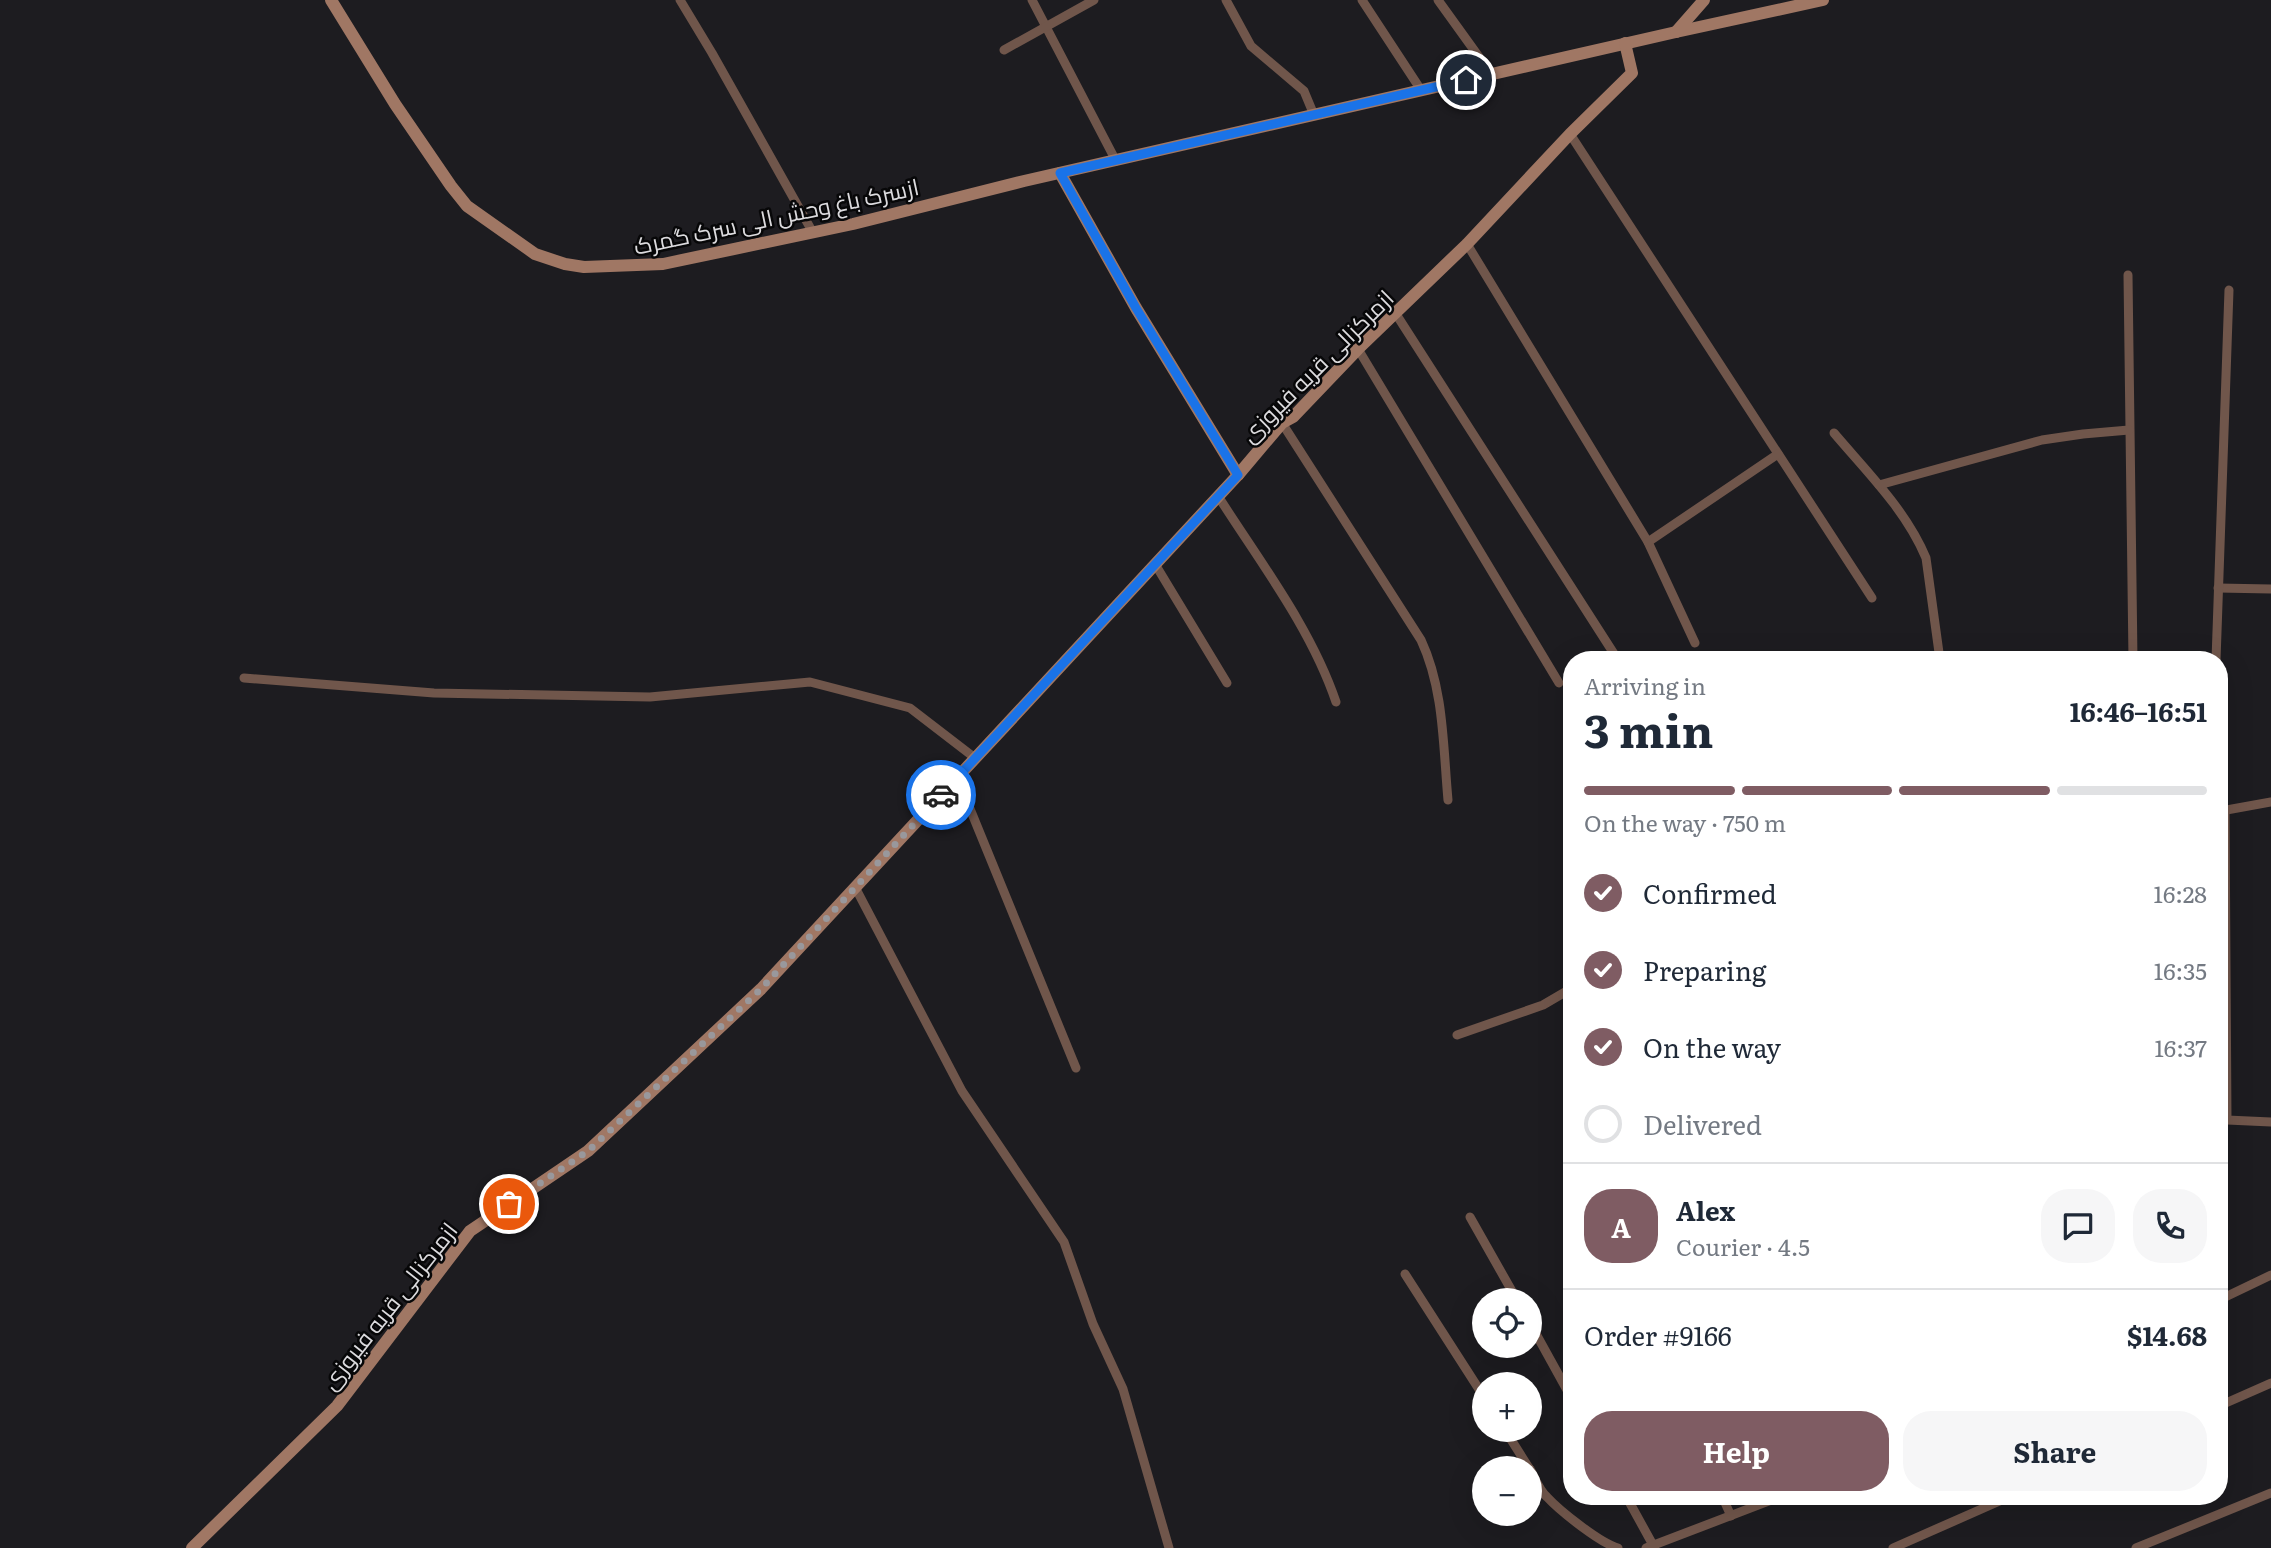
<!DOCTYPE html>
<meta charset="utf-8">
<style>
:root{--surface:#fff;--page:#f6f6f7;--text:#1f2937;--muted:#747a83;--line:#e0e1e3;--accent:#7f5c63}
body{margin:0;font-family:Literata,Cairo,serif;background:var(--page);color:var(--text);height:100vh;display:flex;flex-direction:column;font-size:26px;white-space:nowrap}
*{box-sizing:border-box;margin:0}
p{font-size:23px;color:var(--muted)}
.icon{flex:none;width:38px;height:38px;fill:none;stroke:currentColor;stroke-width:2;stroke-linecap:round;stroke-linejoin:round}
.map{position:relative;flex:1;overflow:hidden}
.drawer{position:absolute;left:1563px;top:651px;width:665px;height:854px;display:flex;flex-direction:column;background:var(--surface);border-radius:28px;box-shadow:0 7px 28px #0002}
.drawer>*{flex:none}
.fabs{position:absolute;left:1472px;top:1288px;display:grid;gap:14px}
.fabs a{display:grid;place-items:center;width:70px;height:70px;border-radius:50%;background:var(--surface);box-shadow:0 7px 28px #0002;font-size:35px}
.pin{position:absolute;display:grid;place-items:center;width:60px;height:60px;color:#fff;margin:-30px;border:4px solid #fff;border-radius:50%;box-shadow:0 2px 7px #0007}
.courier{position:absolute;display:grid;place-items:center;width:70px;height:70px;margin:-35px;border:5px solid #1a73e8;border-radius:50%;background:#fff;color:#222;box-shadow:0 2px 9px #0007}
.headline em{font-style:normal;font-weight:700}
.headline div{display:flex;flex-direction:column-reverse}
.headline{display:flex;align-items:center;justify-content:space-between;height:119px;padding:0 21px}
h1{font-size:46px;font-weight:700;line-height:52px}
.bar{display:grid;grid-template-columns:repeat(4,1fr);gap:10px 7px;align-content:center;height:84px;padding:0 21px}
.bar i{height:9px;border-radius:5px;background:var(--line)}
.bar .selected{background:var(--accent)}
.bar p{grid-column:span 4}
.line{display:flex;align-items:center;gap:18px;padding:0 21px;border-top:2px solid var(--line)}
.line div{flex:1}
.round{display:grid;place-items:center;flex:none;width:74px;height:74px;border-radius:28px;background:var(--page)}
ol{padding:0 21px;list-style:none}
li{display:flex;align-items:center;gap:21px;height:77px}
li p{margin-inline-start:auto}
li .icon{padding:7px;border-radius:50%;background:var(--accent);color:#fff;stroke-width:4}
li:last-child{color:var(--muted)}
li i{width:38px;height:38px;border:4px solid var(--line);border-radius:50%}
.action{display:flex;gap:14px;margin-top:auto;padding:14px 21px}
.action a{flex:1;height:80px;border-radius:28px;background:var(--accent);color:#fff;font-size:28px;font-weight:700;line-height:80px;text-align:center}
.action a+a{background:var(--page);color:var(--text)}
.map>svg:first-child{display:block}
</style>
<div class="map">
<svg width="2271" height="1548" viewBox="0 0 2271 1548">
<rect width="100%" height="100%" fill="#1d1c20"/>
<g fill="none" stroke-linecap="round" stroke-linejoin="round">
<!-- street -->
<g stroke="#70564b" stroke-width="9">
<polyline points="680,0 712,53 812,231"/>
<polyline points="1032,0 1116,161"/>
<polyline points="1226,0 1251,46 1304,91 1314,115"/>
<polyline points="1362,0 1421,90"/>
<polyline points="1438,0 1479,57 1488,75"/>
<polyline points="1004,50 1094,0"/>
<polyline points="1570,134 1872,598"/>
<polyline points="1467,244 1648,542 1695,643"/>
<polyline points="2128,275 2133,660"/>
<polyline points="1396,314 1618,660"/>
<polyline points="1358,349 1559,683"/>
<path d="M1282,423L1421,640C1444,689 1443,746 1448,800"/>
<path d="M1834,433C1867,472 1906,510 1926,558L1940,660"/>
<polyline points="1879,485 2042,440 2083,434 2129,430"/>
<path d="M1218,496C1260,562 1311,628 1336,702"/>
<polyline points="1648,542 1778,454"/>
<polyline points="1155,564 1227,683"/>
<polyline points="2218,588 2271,589"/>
<polyline points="1820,656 1821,660"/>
<polyline points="2216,660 2229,290"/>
<polyline points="244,678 434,693 650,697 810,682 910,708 975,758"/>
<polyline points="957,777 1076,1068"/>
<polyline points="2221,811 2271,802"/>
<polyline points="2225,811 2227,1120 2271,1122"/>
<polyline points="855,887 962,1091 1064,1242 1093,1324 1123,1389 1169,1548"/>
<polyline points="1457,1035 1543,1005 1572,988"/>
<polyline points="1470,1217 1517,1300"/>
<polyline points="1405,1274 1484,1397"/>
<polyline points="2219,1300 2271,1275"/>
<polyline points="1530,1323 1572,1399"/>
<polyline points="2219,1406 2271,1383"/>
<polyline points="1505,1430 1529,1468"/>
<path d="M1530,1469C1535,1478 1539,1490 1547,1497C1560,1511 1600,1543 1618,1548"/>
<polyline points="1626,1496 1653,1545"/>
<polyline points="1722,1496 1731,1516"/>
<polyline points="1646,1548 1782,1496"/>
<polyline points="1893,1548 2011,1496"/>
<polyline points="2136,1548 2271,1493"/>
</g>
<!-- secondary -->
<g stroke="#a07764" stroke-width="12">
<polyline points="331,0 395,104 451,186 467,206 535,254 565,264 584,267 663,264 853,224 1024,181 1676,32 1823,0"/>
<polyline points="1676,32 1704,0"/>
<polyline points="1060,173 1136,308 1238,475"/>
<polyline points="192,1548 337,1406 470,1231 588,1151 761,989 1238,475 1282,423 1293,417 1358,349 1467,244 1570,134 1632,73 1625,43"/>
</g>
</g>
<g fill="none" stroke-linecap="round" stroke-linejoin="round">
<!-- done -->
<polyline stroke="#99989c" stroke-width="7" stroke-dasharray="0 12.6" points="509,1204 588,1151 761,989 941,795"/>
<!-- route -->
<polyline stroke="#1a73e8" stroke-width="9" points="941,795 1238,475 1136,308 1060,173 1466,80"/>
</g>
<g text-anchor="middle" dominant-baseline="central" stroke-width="5" stroke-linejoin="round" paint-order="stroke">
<!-- street labels -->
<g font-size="23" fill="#dcdbde" stroke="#070708">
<text transform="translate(776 215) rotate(-12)">ازسرک باغ وحش الی سرک گمرک</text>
<text transform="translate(1316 365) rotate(-45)">ازمرکزالی قریه فیروزی</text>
<text transform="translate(388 1305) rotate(-52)">ازمرکزالی قریه فیروزی</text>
</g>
</g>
</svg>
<div class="fabs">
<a><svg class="icon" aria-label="locate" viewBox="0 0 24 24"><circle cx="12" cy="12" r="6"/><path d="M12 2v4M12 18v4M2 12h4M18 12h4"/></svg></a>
<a>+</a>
<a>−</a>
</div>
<div class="pin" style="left:509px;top:1204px;background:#ea580c"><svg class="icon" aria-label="bag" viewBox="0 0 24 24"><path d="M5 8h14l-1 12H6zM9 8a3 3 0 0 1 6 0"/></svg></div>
<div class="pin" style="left:1466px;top:80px;background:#1f2937"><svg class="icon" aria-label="home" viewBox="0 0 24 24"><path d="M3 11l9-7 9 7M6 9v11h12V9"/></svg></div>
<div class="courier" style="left:941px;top:795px"><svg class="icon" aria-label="car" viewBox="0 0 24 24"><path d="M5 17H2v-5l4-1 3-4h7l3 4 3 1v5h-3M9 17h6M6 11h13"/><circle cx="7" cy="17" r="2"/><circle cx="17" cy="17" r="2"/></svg></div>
<section class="drawer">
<div class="headline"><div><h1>3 min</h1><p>Arriving in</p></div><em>16:46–16:51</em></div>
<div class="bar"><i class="selected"></i><i class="selected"></i><i class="selected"></i><i></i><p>On the way · 750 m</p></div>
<ol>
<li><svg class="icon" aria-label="check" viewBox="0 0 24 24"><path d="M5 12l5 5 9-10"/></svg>Confirmed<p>16:28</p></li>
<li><svg class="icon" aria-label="check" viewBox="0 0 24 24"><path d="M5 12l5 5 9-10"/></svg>Preparing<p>16:35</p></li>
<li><svg class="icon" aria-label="check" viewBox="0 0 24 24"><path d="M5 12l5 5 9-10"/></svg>On the way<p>16:37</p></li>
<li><i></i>Delivered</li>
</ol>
<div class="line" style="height:126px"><b class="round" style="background:var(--accent);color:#fff">A</b><div><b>Alex</b><p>Courier · 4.5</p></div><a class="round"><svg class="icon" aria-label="chat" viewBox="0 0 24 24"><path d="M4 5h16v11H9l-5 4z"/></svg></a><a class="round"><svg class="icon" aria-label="phone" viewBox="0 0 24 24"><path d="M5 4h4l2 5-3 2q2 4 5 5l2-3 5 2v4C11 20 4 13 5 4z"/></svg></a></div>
<div class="line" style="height:91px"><div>Order #9166</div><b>$14.68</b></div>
<div class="action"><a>Help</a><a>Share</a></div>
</section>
</div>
